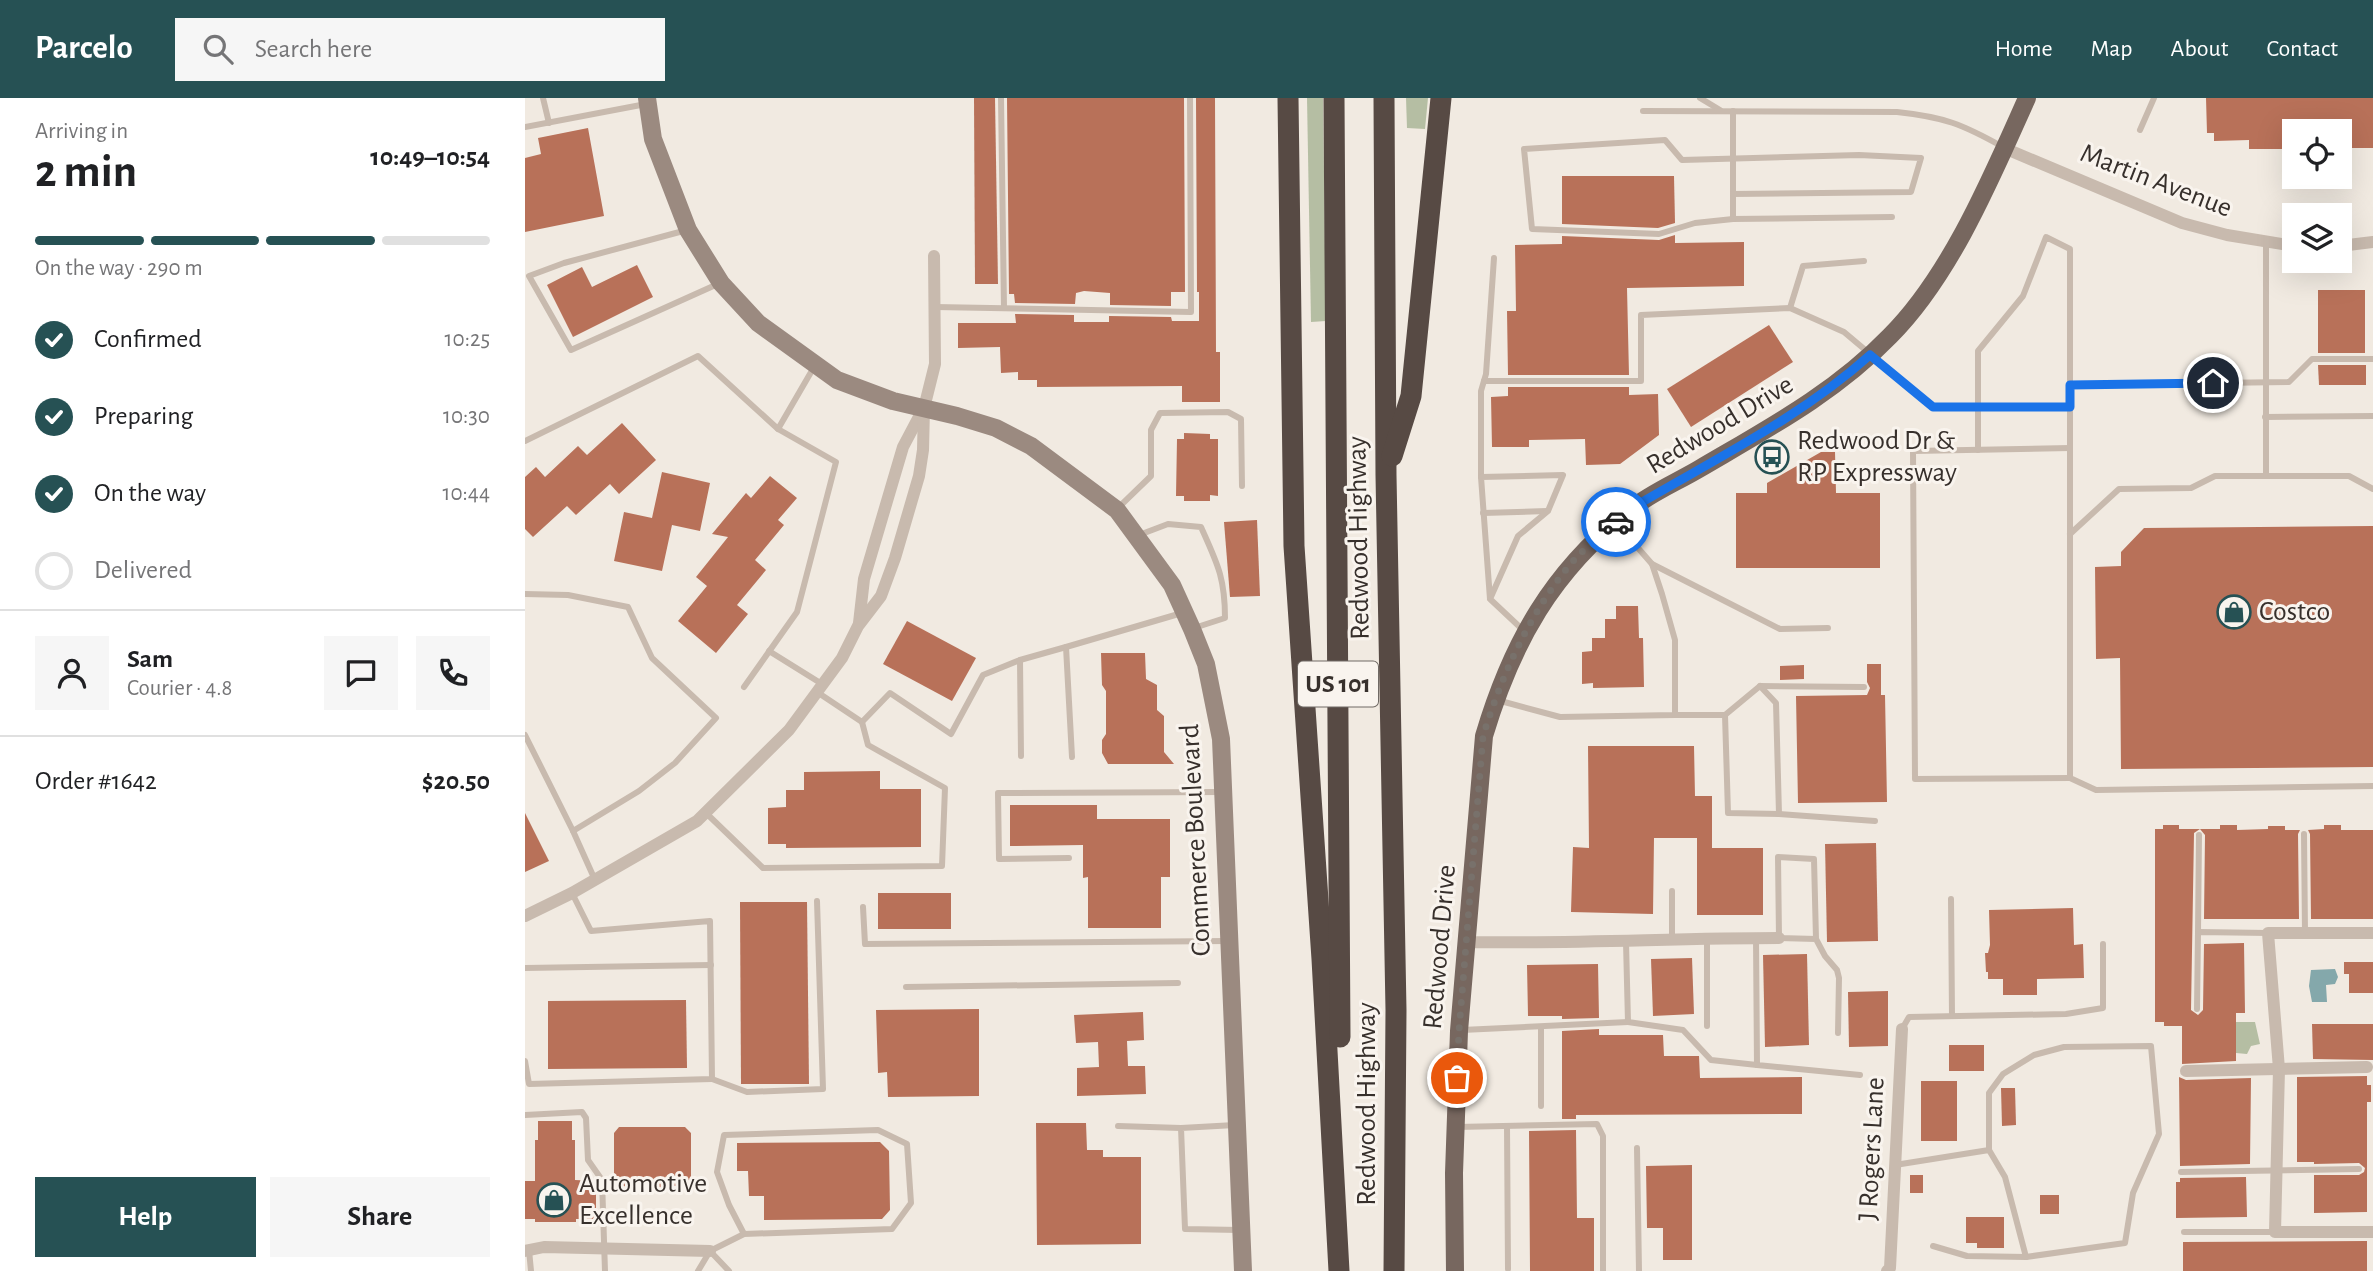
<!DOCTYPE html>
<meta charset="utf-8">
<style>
:root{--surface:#fff;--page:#f6f6f6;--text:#202124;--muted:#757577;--line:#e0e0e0;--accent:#265154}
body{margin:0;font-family:"Alegreya Sans",sans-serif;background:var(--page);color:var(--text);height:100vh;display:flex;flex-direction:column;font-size:26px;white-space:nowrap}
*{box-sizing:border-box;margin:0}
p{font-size:23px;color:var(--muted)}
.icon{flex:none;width:38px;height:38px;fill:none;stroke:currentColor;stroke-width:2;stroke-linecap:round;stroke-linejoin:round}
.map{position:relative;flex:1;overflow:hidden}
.side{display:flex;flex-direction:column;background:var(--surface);width:525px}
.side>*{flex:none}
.controls{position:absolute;left:1757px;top:21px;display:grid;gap:14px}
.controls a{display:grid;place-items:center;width:70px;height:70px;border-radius:0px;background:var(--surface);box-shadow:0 7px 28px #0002;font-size:35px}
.pin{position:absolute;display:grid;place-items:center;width:60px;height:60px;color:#fff;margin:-30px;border:4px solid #fff;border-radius:50%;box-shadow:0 2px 7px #0007}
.courier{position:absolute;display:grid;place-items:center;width:70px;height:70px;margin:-35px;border:5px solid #1a73e8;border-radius:50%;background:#fff;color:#222;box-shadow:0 2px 9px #0007}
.overview em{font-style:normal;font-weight:700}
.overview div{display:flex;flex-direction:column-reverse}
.overview{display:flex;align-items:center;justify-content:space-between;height:119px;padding:0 35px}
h1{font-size:46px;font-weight:700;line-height:52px}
.bar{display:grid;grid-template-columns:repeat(4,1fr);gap:10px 7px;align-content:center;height:84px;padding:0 35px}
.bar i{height:9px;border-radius:5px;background:var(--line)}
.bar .current{background:var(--accent)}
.bar p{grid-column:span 4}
.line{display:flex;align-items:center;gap:18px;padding:0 35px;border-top:2px solid var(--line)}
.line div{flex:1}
.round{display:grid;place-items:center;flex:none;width:74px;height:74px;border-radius:0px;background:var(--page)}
ol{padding:0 35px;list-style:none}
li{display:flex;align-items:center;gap:21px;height:77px}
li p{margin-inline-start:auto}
li .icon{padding:7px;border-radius:50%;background:var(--accent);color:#fff;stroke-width:4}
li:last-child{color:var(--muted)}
li i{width:38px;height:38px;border:4px solid var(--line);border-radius:50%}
.primary-button{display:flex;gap:14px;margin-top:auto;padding:14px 35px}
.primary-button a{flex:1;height:80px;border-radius:0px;background:var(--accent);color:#fff;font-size:28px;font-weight:700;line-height:80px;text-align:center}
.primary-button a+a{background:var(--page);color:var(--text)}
header{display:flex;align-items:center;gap:42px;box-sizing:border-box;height:98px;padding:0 35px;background:var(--accent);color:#fff}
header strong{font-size:33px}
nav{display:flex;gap:38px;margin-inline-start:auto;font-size:24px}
.search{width:490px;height:63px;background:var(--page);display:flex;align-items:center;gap:18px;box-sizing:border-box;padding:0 24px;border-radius:0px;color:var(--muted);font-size:26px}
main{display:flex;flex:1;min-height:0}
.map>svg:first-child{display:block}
</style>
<header>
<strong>Parcelo</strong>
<div class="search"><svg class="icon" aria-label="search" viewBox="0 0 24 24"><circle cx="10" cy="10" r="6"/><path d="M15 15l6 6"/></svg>Search here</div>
<nav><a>Home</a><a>Map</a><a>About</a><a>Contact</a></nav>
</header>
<main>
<section class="side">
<div class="overview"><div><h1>2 min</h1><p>Arriving in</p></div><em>10:49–10:54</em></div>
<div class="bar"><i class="current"></i><i class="current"></i><i class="current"></i><i></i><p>On the way · 290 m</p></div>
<ol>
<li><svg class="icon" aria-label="check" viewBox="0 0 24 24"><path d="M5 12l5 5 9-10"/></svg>Confirmed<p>10:25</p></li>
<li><svg class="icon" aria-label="check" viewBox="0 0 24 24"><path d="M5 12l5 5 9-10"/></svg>Preparing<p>10:30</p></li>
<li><svg class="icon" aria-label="check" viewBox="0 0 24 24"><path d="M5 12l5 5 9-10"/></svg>On the way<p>10:44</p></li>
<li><i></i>Delivered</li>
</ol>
<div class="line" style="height:126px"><a class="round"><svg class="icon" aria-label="person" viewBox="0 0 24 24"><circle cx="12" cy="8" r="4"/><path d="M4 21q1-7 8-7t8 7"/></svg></a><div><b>Sam</b><p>Courier · 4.8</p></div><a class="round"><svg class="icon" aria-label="chat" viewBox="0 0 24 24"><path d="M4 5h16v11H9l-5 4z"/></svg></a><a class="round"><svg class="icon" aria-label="phone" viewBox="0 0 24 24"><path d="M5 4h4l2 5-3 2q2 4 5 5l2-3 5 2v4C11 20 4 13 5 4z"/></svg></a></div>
<div class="line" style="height:91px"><div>Order #1642</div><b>$20.50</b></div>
<div class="primary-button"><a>Help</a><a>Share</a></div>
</section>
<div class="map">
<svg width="1848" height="1173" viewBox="0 0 1848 1173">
<rect width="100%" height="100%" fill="#f1eae1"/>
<!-- green -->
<g fill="#b5bea3">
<polygon points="782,0 798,0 801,223 786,224"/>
<polygon points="881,0 903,0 900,31 882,30"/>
<polygon points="1711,924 1730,924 1735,946 1726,948 1722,956 1711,955"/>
</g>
<!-- water -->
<polygon fill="#84a8ab" points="1810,871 1813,879 1810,886 1801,887 1802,904 1787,904 1784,888 1786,872"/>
<!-- building -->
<g fill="#b87159">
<polygon points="449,0 470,0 473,186 450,186"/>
<polygon points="482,0 659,0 660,194 646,194 646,208 585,207 585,195 559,193 551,195 550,206 490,205 489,196 484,196"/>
<polygon points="671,0 690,0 691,254 695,254 695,304 657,304 657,288 512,289 512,282 493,282 493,274 476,275 475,249 433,250 433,225 491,225 490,216 549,217 549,224 584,224 584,218 646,219 647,223 674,223 674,194 672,194"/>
<polygon points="1681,0 1848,0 1848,50 1815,50 1815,33 1769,33 1769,51 1724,51 1724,42 1689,43 1689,35 1682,35"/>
<polygon points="63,30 79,118 0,134 0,60 16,56 13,40"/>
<polygon points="1037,78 1149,78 1150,125 1133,130 1037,126"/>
<polygon points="1150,137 1150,145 1219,144 1219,188 1102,190 1104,277 983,277 982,213 991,213 990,147 1037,146 1037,138 1134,142"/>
<polygon points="112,167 128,199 48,239 22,187 57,169 67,189"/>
<rect x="1793" y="192" width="47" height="63"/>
<polygon points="1244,227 1268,264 1166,329 1142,291"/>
<polygon points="1793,267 1841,267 1841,287 1794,287"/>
<polygon points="983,289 1104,289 1104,297 1133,296 1134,337 1095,366 1061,367 1060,341 1004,342 1004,349 967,349 966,299 983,298"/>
<polygon points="97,325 131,362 94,396 85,386 51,417 42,408 8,439 0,431 0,379 11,369 20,379 53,348 62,357"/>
<polygon points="659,335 685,336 685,341 693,341 693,398 685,397 685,403 659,403 659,398 651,398 652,341 659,341"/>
<polygon points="1296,354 1310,354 1311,395 1355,395 1355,470 1211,470 1211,395 1242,395 1242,385"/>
<polygon points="137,374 185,385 175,433 147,427 137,473 89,463 99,414 127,420"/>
<polygon points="245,378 272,400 253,422 259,427 230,462 241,472 212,507 223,516 191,555 153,523 182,488 171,479 203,439 187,436 221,395 226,400"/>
<polygon points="732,422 735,498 705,499 699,424"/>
<polygon points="1848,428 1848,669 1596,671 1595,560 1571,561 1570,469 1596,468 1596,454 1619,430"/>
<polygon points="1091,508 1113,508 1114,540 1118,540 1119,589 1068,590 1068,585 1057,586 1057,554 1067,553 1067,540 1080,540 1080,521 1091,521"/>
<polygon points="382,523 451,560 427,603 358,566"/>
<polygon points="576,555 620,555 621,581 632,587 632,612 639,618 639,654 649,666 583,666 577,655 577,642 581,636 581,593 577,587"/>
<polygon points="1342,566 1356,566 1356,597 1360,597 1362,704 1273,705 1271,598 1342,597 1345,590 1342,584"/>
<polygon points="1279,567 1279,581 1255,582 1255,568"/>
<polygon points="1063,648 1169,648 1170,698 1187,698 1187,750 1238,750 1238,817 1172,817 1172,740 1129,740 1128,816 1046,814 1048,749 1064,750"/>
<polygon points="355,673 355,691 396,691 396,749 261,750 261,746 243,746 243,710 261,709 261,692 279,692 279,674"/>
<polygon points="485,707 572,707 572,721 645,721 645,779 636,779 636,830 563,830 563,779 558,780 558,747 485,748"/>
<polygon points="0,715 24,763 0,774"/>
<polygon points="1638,727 1654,727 1654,731 1695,731 1695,727 1712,727 1712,732 1743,731 1743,728 1760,728 1760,732 1775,732 1773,736 1774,821 1679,821 1680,737 1675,731 1669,735 1666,912 1673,917 1678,912 1679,846 1719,845 1720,915 1711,915 1711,963 1657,966 1657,928 1639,928 1639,924 1630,924 1630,731 1638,731"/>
<polygon points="1799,727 1816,727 1816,732 1848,732 1848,821 1786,821 1785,736 1783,732 1799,731"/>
<polygon points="1351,745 1353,843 1302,844 1300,746"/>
<rect x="353" y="795" width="73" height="36"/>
<polygon points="215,804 282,804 284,986 216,986"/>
<polygon points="1548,810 1549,847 1558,846 1559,880 1512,881 1512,897 1478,897 1478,881 1463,881 1463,874 1461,874 1460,855 1463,855 1465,847 1464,812"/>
<polygon points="1282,856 1284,947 1240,949 1238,857"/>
<polygon points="1167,860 1169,916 1128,918 1126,861"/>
<polygon points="1819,864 1848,864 1848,895 1824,895 1824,876 1819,876"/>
<polygon points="1073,866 1074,920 1037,921 1037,918 1003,918 1002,867"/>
<polygon points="1363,893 1363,948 1324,949 1323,894"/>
<polygon points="161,902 162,970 23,971 23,903"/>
<polygon points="454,911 454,998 363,999 362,974 353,975 351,912"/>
<polygon points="618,914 619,942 602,943 603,968 620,968 621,996 552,998 552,970 574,969 573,944 551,945 549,917"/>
<polygon points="1787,926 1848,926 1848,962 1788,961"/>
<polygon points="1074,931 1074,937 1138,937 1139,958 1174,958 1175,980 1277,979 1277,1016 1051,1017 1051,1021 1037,1021 1037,933"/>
<rect x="1424" y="947" width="35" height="26"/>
<polygon points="1842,978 1842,987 1846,987 1846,1004 1842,1004 1842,1114 1789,1115 1789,1077 1834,1077 1839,1074 1840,1070 1834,1065 1789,1066 1789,1064 1772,1064 1772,979"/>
<polygon points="1654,979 1661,982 1726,980 1725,1066 1655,1068"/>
<rect x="1396" y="983" width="36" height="60"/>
<polygon points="1476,990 1490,990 1491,1027 1477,1028"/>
<polygon points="13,1023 47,1023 47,1042 50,1042 50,1082 71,1083 71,1121 51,1121 51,1124 10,1124 10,1121 0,1121 0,1083 10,1083 10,1042 13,1042"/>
<polygon points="511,1025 561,1025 562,1052 578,1052 578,1059 616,1059 616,1146 512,1147"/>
<polygon points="94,1029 160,1029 166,1035 166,1081 159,1088 149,1088 149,1090 96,1088 89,1082 89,1035"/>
<polygon points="1051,1032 1052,1120 1069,1120 1069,1173 1005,1173 1004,1033"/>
<polygon points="355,1044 364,1053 365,1112 357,1121 239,1122 239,1098 224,1098 223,1073 212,1073 212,1045"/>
<polygon points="1167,1067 1167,1162 1138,1162 1138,1130 1122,1130 1121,1068"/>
<rect x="1385" y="1077" width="13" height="18"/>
<polygon points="1721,1079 1722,1119 1651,1120 1651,1084 1655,1084 1655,1080"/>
<rect x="1515" y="1097" width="19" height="19"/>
<polygon points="1441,1119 1479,1119 1479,1150 1452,1150 1452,1145 1441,1145"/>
<polygon points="1842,1143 1842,1173 1658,1173 1658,1144"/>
</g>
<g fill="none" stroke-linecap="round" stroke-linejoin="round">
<!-- lane -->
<g stroke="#c8baae" stroke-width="6">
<polyline points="18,0 24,25"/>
<polyline points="476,0 479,210"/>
<polyline points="1175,0 1195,12"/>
<path d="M1118,13L1372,14C1419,19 1437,26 1478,49"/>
<polyline points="1208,13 1208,121 1367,119"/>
<polyline points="0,29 121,6"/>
<polyline points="1615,32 1629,0"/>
<polyline points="1208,96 1386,94 1396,60 1334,57 1157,62 1140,42 999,51 1007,131 1134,136 1170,125 1208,121"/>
<polyline points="162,132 39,165 4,178 46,252 195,185"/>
<polyline points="410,209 666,214 665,0"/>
<polyline points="1265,210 1278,168 1339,163"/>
<polyline points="959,283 1116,283 1116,217 1265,210 1319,234 1408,309 1545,309"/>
<polyline points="1545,287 1764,284 1787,261 1848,261"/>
<polyline points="1740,319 1848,318"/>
<polyline points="0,343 173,258 253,331"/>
<polyline points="1545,350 1388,353 1390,681 1545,680"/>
<polyline points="1453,352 1453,253 1498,198 1521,139 1545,151 1545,680 1571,692 1848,688"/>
<polyline points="1741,378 1741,145"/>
<polyline points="956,379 956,293 961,276 969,160"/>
<polyline points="593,410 626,378 626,332 635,315 703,314 716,321 717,388"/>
<polyline points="958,415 1022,413"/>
<polyline points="1545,436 1594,391 1666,390 1690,378 1824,378 1848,391"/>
<path d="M614,437L643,426L676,429C692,465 700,479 700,520L669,530"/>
<polyline points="1127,466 1255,531 1303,530"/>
<polyline points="0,496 43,497 103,509 127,560 191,620 150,665 114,693 48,733 0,637"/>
<polyline points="965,501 993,438 1023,413 1038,377 956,379 965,501 998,532"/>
<polyline points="244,553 297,586"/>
<polyline points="1235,588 1339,589"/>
<polyline points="219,589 272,514 311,364 253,331 289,269"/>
<polyline points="292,594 337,624 365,595 426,636 458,577 495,562"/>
<polyline points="972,602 1035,619 1150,617 1150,542 1137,496 1127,466 1092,426"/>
<polyline points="1150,617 1200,617 1203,715 1254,716 1251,605 1235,588 1200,617"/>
<polyline points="496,658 495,562 541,549"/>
<polyline points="547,659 541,549 657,515"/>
<polyline points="181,715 238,770 417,768 420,690 343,647 337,624"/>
<polyline points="1254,716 1350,723"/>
<polyline points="48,733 70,782"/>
<polyline points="1779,736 1780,835"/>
<polyline points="544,760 474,761 473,695 696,694"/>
<polyline points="1147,793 1147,840"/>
<polyline points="1426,801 1427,918"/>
<polyline points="338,809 340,846 702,843"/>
<polyline points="1673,834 1674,737"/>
<polyline points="1182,840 1182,928"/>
<polyline points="1231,840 1232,967 1335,977"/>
<polyline points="1291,841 1254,840 1253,759 1289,761 1291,841 1300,858 1312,872 1314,880 1313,935"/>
<polyline points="1101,844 1103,924 1158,932 1186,962 1232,967"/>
<polyline points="0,870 186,867"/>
<polyline points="381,889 653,885"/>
<polyline points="1672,911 1673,834 1743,835"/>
<polyline points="1377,931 1384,919 1541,916 1578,910 1578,846"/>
<polyline points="937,932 1103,924"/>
<polyline points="0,963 4,986 187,981 185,823 66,833 47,795"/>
<polyline points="187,981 222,994 298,991 292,803"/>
<polyline points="1016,1008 1016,929"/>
<polyline points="0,1017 57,1014 61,1020 63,1062 77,1082 80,1173"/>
<polyline points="710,1027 656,1030 660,1131 714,1132"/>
<polyline points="593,1028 656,1030"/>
<polyline points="982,1028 983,1171"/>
<polyline points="932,1029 1072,1026 1078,1038 1078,1173"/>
<polyline points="1112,1050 1114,1173"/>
<polyline points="1370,1067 1464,1052 1464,995 1478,976 1509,957 1539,949 1626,948 1634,1036 1608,1095 1600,1145 1501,1159 1480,1079 1464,1052"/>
<polyline points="1656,1074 1834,1071"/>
<polyline points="1659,1134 1750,1134"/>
<polyline points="1408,1148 1442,1158 1501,1159"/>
<polyline points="4,1152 6,1173"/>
<polyline points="185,1153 204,1173"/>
<polyline points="173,1173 185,1153 219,1136 367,1131 386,1105 382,1046 353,1032 199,1037 192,1074 204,1107 219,1136"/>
</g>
<!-- street -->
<g stroke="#c8baae" stroke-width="12">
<polyline points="1479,50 1657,125 1702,137 1769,148"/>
<polyline points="1815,148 1848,144"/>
<polyline points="334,525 339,481 378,349 397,313"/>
<polyline points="0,818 47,795 172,723 264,632 317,560 333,528 356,498 370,460 394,378 398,352 399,310 410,266 409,158"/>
<polyline points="1848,835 1743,835 1754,971 1750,1134 1848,1134"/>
<path d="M942,844C1046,846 1150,840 1254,840"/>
<polyline points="1661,973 1842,969"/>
<polyline points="0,1153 19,1149 185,1153"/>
<polyline points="1362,1173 1365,1170 1377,931"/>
</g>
<!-- secondary -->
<polyline stroke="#9b8a80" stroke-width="18" points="122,0 128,41 163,132 196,185 233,225 312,282 368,303 432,318 471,330 506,348 592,412 647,487 667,531 681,566 696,641 718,1173"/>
<!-- primary -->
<path stroke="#77675f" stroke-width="18" d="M930,1173L929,1075L934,933L959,638C987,544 1027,473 1106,411C1126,395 1152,384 1174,371C1242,331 1310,295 1365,238C1426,177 1467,78 1502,0"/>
<!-- highway -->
<g stroke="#574a44" stroke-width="21">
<polyline points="763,0 769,448 797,861 814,1173"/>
<polyline points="809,0 815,939"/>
<polyline points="859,0 861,377 871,912 869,1173"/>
<polyline points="867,358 886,298 916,0"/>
</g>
</g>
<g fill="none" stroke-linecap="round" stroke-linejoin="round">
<!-- done -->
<path stroke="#78716b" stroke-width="7" stroke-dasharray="0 12.6" d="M932,980L934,933L958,638C977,577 1003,519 1043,469C1057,452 1075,438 1091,424"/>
<!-- route -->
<path stroke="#1a73e8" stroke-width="9" d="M1091,424L1107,410C1188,362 1275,320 1345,257L1408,309H1545V287L1688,285"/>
</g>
<!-- icons -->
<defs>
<symbol id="bus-ring" viewBox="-11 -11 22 22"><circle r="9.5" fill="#f9f4ee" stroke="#265154" stroke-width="1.5"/><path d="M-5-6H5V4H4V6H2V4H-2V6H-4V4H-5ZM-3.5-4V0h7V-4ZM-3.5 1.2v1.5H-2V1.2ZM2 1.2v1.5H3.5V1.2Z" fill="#265154"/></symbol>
<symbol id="shop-ring" viewBox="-11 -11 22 22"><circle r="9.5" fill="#f9f4ee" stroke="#265154" stroke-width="1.5"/><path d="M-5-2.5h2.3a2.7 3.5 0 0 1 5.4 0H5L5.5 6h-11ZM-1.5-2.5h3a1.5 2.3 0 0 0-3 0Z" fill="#265154"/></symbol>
</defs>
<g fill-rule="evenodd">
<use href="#bus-ring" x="1228" y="340" width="38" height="38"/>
<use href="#shop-ring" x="1690" y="495" width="38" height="38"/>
<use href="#shop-ring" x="10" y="1083" width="38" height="38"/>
</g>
<g text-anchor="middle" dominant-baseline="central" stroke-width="6" stroke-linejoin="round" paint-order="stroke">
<!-- shield labels -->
<rect fill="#f9f4ee" stroke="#716b66" stroke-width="2" x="773" y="563.5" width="80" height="45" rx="5"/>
<g font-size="26" font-weight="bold" fill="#37302c">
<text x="813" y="586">US 101</text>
</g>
<!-- street labels -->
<g font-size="28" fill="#37302c" stroke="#f9f4ee">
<text transform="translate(1631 83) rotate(21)">Martin Avenue</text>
<text transform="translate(1195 327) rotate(-31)">Redwood Drive</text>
<text transform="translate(834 440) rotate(-91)">Redwood Highway</text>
<text transform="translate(671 742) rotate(-93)">Commerce Boulevard</text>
<text transform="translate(915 849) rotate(-85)">Redwood Drive</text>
<text transform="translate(842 1006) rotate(-90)">Redwood Highway</text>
<text transform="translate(1347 1051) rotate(-87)">J Rogers Lane</text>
</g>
<!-- poi labels -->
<g font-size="28" fill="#37302c" stroke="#f9f4ee" text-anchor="start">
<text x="1272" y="343">Redwood Dr &amp;<tspan x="1272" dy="32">RP Expressway</tspan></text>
<text x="1734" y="514">Costco</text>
<text x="54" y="1086">Automotive<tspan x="54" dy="32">Excellence</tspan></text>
</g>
</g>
</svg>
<div class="controls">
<a><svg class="icon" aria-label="locate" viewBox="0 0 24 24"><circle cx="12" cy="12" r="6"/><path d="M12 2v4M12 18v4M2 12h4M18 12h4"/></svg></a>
<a><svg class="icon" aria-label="layers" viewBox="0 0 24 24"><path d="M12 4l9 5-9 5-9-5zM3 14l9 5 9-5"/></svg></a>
</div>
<div class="pin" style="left:932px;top:980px;background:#ea580c"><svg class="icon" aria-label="bag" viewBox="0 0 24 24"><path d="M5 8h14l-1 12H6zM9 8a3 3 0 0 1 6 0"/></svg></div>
<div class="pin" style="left:1688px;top:285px;background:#1f2937"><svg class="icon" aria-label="home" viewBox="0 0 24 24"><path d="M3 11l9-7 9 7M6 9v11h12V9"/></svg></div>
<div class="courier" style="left:1091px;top:424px"><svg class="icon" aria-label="car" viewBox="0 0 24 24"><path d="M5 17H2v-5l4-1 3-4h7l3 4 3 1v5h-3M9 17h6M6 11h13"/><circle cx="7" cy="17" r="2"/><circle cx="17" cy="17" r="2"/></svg></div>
</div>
</main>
